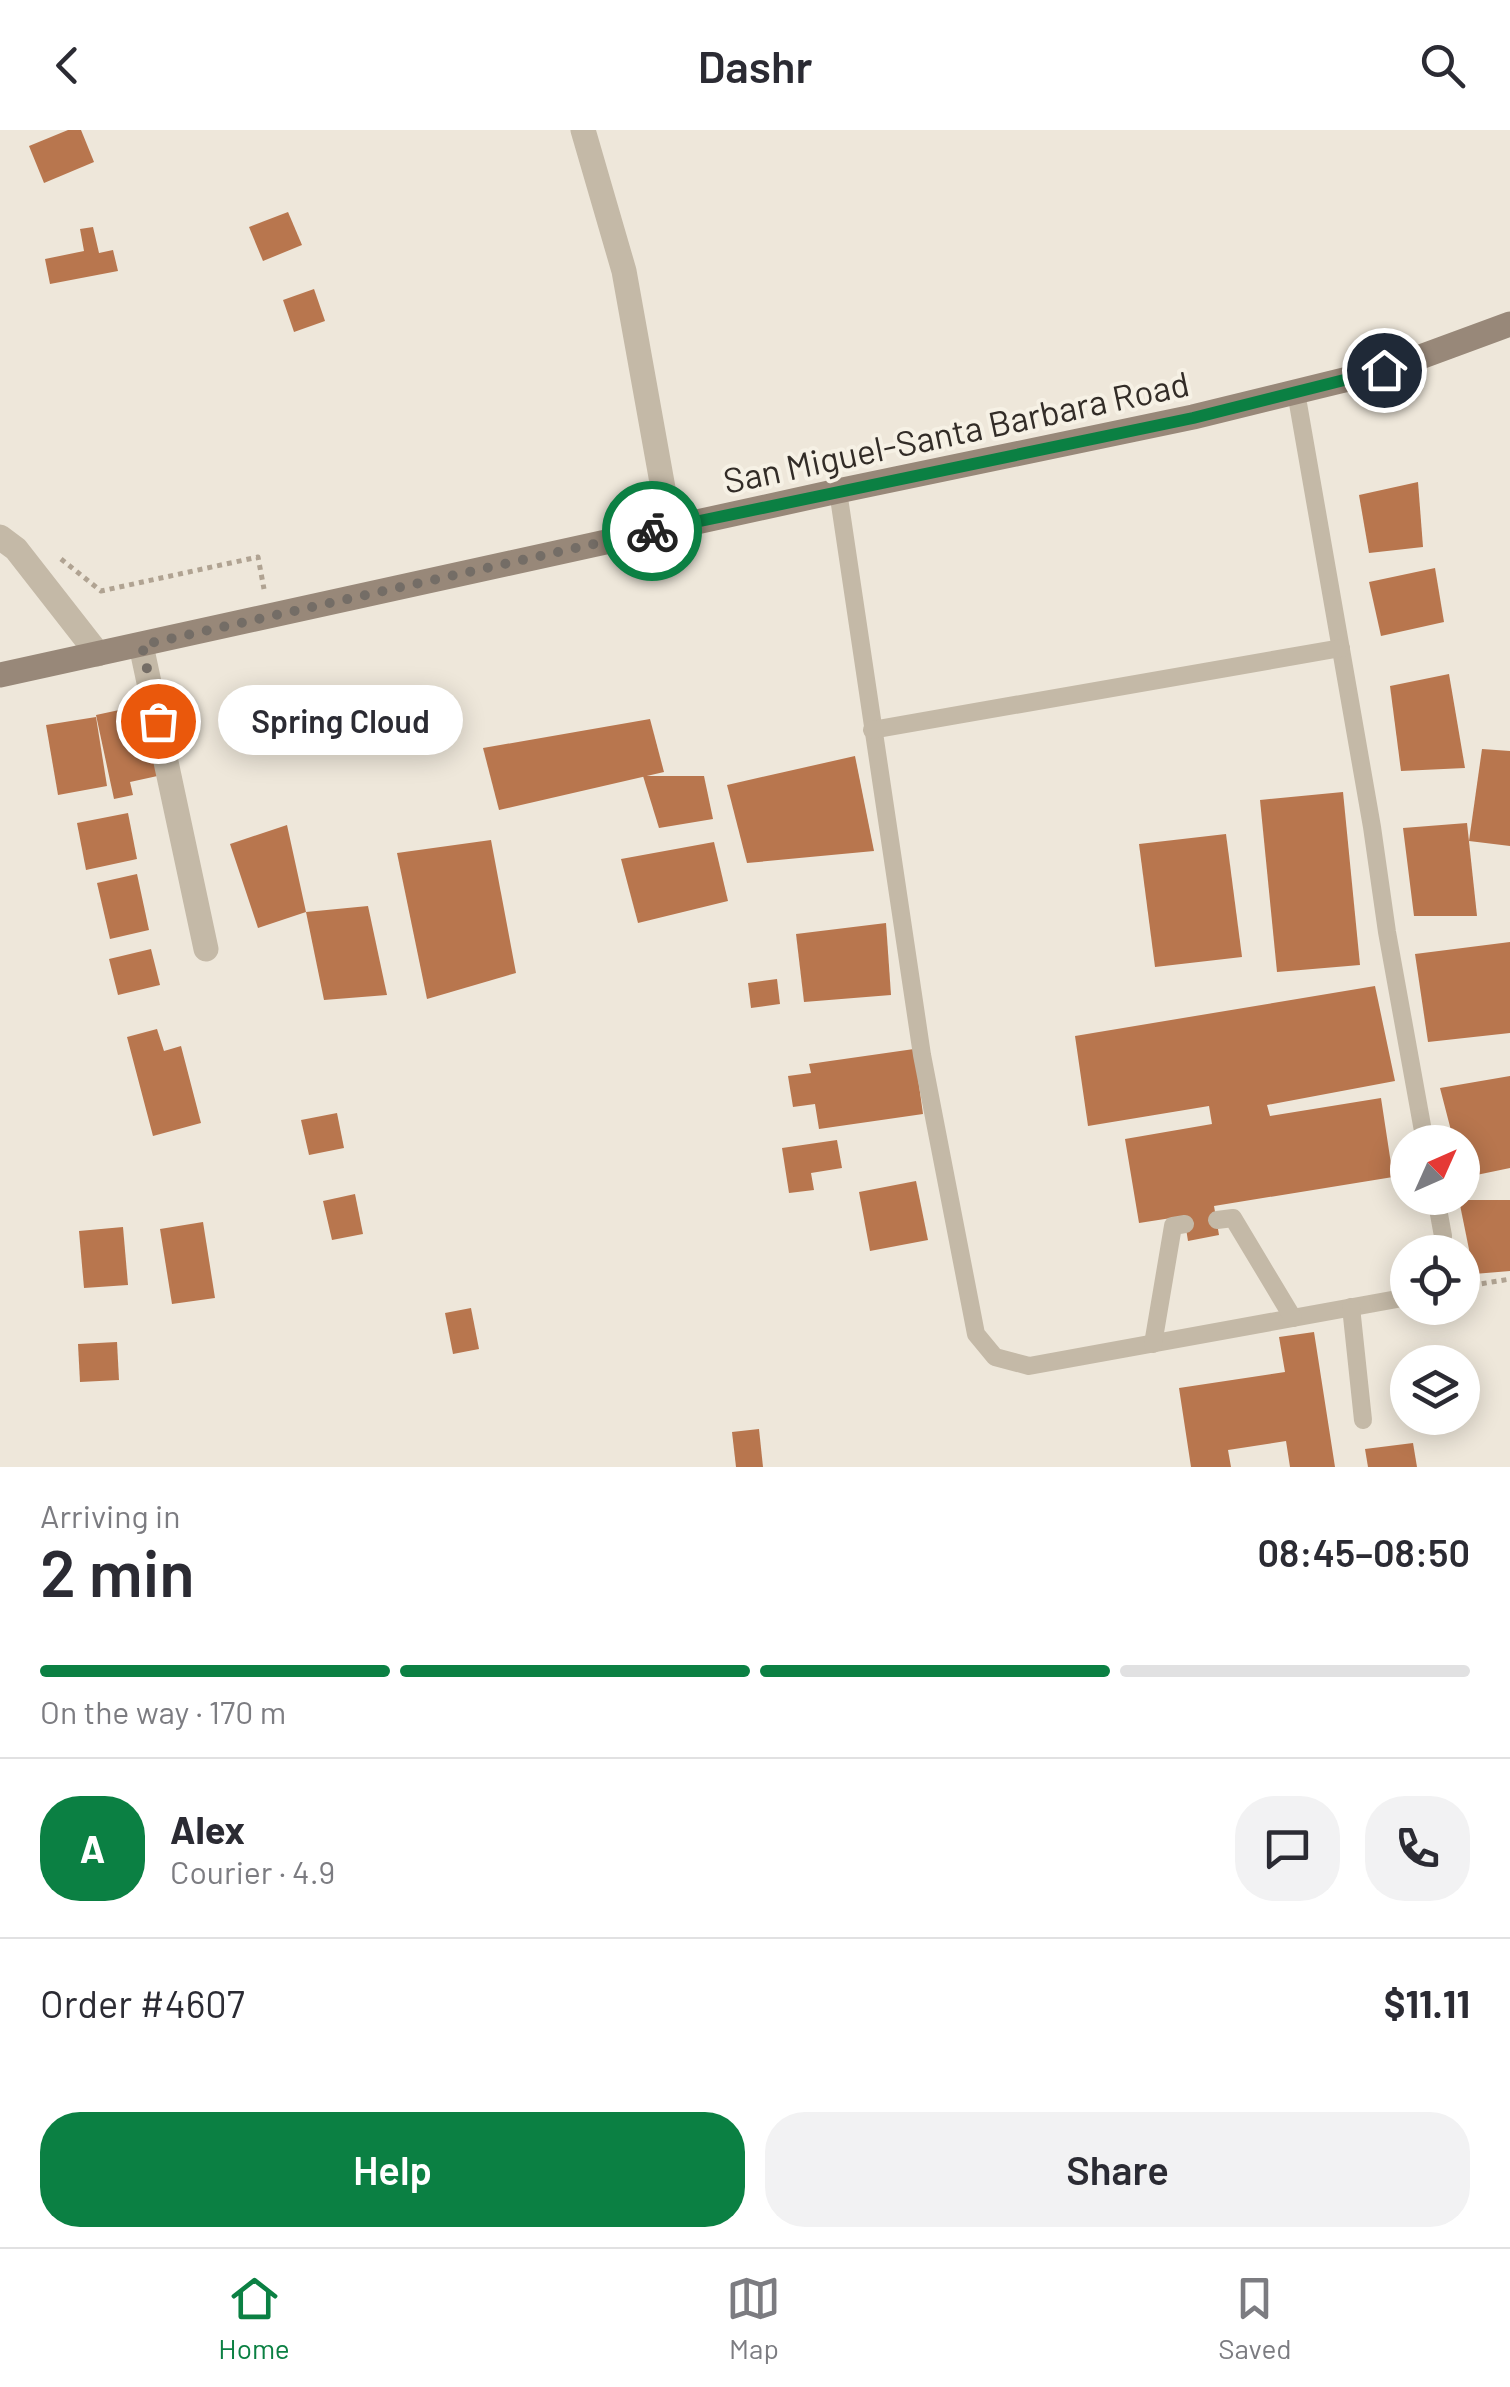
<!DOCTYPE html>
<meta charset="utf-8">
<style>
:root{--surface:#fff;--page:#f2f2f3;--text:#2b2b33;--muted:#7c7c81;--line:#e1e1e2;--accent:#0b8043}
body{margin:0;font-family:Barlow,sans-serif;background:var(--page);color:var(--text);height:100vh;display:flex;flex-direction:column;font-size:38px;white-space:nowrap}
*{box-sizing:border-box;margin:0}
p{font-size:32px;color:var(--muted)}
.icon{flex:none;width:55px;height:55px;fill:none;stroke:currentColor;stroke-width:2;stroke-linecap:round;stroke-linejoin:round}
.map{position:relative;height:1337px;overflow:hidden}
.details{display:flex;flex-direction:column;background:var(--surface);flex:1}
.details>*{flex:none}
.needle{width:65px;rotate:45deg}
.buttons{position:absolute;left:1390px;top:995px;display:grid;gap:20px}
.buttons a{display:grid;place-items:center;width:90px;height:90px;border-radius:50%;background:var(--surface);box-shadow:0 5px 25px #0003;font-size:50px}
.pin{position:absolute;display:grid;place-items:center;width:85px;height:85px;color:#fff;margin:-42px;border:5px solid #fff;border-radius:50%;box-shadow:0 2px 10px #0007}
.courier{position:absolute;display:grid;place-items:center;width:100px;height:100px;margin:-50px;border:8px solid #0b8043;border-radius:50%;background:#fff;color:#222;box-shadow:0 2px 12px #0007}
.bubble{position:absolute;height:70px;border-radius:35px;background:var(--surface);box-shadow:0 5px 25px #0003;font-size:32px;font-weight:600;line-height:70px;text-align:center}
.head em{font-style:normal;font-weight:600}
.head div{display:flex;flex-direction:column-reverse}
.head{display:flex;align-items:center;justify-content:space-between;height:170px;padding:0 40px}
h1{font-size:65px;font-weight:600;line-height:75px}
.bar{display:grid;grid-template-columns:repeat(4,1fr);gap:15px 10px;align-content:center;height:120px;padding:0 40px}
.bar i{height:12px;border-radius:8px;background:var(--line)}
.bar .selected{background:var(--accent)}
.bar p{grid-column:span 4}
.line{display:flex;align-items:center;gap:25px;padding:0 40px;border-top:2px solid var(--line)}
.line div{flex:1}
.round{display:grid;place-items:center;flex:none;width:105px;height:105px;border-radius:40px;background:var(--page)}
.action{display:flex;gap:20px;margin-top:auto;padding:20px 40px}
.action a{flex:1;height:115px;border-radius:40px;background:var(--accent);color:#fff;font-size:40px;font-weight:600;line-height:115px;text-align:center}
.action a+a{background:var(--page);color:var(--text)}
header{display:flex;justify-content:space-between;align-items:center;height:130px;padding:0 40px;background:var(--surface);font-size:45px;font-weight:600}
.tab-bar{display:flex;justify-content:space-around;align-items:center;height:140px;border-top:2px solid var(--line);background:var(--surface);font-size:28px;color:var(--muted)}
.tab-bar a{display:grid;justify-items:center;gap:5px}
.tab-bar .selected{color:var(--accent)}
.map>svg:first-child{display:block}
</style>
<header><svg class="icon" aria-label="back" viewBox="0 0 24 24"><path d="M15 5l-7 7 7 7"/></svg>Dashr<svg class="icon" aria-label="search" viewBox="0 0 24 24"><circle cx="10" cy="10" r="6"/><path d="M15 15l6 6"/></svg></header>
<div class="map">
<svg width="1510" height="1337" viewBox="0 0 1510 1337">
<rect width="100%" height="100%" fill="#eee7da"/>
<!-- building -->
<g fill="#b8764e">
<polygon points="68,0 81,0 94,32 44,53 29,16"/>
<polygon points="288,82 302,115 263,131 249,97"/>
<polygon points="93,97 99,123 113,120 118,141 50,154 45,129 84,121 80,99"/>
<polygon points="314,159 325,191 294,202 283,170"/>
<polygon points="1418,352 1423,417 1369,423 1359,365"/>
<polygon points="1435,438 1444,492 1381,506 1369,452"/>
<polygon points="1449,544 1465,638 1401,641 1390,556"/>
<polygon points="147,574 162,645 130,652 133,665 114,669 96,585"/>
<polygon points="96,587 107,656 58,665 46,595"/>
<polygon points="650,589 664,642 499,680 483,618"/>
<polygon points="1482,619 1510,621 1510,716 1469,711"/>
<polygon points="855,626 874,721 747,733 727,655"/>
<polygon points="643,646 704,646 713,689 659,698"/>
<polygon points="1343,662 1360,835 1277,842 1260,670"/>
<polygon points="128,683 137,729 86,740 77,693"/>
<polygon points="1467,693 1477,786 1414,786 1403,698"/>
<polygon points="287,695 306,782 258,798 230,714"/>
<polygon points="1226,704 1242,827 1155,837 1139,714"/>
<polygon points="491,710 516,843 427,869 397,723"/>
<polygon points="714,712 728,771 638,793 621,729"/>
<polygon points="137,744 149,800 110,809 97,753"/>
<polygon points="368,776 387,865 324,870 306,782"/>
<polygon points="886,793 891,865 804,872 796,804"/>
<polygon points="1510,812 1510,903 1428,912 1415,824"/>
<polygon points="151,819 160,855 118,865 109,829"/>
<polygon points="777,849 780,874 751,878 748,853"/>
<polygon points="1375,856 1395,951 1267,975 1270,986 1381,968 1393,1047 1214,1076 1219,1105 1188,1111 1184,1086 1139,1093 1125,1009 1212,994 1209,976 1088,996 1075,906"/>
<polygon points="157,899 164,921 181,916 201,993 153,1006 127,907"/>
<polygon points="914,919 923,984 819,999 815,974 793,977 788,946 811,943 809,934"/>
<polygon points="1510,946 1510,1038 1462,1048 1462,1012 1454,1012 1440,958"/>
<polygon points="337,983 344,1018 309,1025 301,990"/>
<polygon points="837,1010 842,1038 811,1043 814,1060 789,1063 782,1018"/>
<polygon points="916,1051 928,1110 870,1121 859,1062"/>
<polygon points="355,1064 363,1104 332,1110 323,1071"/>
<polygon points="1459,1070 1510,1070 1510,1141 1474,1144"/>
<polygon points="203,1092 215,1168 172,1174 160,1099"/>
<polygon points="123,1097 128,1155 84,1158 79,1101"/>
<polygon points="471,1178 479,1219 453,1224 445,1183"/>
<polygon points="1314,1202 1335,1337 1290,1337 1286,1311 1228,1320 1231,1337 1191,1337 1179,1258 1285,1242 1279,1207"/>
<polygon points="117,1212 119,1250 80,1252 78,1214"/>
<polygon points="759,1299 763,1337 736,1337 732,1302"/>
<polygon points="1413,1313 1417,1337 1368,1337 1365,1319"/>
</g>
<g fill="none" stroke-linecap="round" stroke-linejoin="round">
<!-- path -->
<g stroke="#b0a392" stroke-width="5" stroke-dasharray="5 5" stroke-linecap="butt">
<polyline points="61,429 101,461 258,427 264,459"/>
<polyline points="1462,1157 1510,1149"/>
</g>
<!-- lane -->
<g stroke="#c4b9a7" stroke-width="18">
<polyline points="1296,262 1372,697 1387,802 1425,1012"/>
<polyline points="838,361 922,925 976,1204 995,1227 1029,1236 1408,1167"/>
<polyline points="872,600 1341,518"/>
<polyline points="1436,1068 1443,1106 1442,1122"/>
<polyline points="1217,1090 1233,1088 1293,1188"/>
<polyline points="1351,1177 1363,1290"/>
<polyline points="1153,1214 1173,1096 1185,1094"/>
</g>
<!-- street -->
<g stroke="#c4b9a7" stroke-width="25">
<polyline points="583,0 624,141 670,397"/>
<polyline points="0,407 16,419 98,524"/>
<polyline points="141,515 206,819"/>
</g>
<!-- secondary -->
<polyline stroke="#988879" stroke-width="25" points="0,545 838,361 1193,287 1385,240 1510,194"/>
</g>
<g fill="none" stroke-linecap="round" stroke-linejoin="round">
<!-- done -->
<polyline stroke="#746d66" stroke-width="10" stroke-dasharray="0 18" points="158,591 142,515 652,401"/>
<!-- route -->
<polyline stroke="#0b8043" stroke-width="12" points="652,401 1193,288 1384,240"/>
</g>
<g text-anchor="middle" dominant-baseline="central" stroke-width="8" stroke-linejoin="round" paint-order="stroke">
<!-- street labels -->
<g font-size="35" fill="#322c27" stroke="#f6f1e5">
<text transform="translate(956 301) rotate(-12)">San Miguel-Santa Barbara Road</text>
</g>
</g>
</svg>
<div class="buttons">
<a><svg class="needle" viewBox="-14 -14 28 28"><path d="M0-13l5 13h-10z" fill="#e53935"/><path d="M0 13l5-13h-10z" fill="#7c7c81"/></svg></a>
<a><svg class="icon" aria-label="locate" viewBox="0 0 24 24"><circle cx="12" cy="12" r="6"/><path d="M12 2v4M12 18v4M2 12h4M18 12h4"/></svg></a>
<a><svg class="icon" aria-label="layers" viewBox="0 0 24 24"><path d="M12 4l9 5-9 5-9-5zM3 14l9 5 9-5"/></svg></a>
</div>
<div class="pin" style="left:158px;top:591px;background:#ea580c"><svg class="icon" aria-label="bag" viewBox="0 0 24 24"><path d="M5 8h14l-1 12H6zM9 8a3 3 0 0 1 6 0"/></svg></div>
<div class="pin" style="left:1384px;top:240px;background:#1f2937"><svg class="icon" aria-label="home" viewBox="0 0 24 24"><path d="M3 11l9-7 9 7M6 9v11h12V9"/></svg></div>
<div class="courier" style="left:652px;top:401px"><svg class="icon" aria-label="bike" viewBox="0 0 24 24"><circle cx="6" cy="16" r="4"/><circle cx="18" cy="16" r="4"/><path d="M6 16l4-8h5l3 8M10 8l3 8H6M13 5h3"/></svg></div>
<div class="bubble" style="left:218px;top:555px;width:245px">Spring Cloud</div>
</div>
<section class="details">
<div class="head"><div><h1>2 min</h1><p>Arriving in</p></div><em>08:45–08:50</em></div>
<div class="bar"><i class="selected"></i><i class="selected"></i><i class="selected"></i><i></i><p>On the way · 170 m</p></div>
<div class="line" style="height:180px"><b class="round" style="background:var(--accent);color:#fff">A</b><div><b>Alex</b><p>Courier · 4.9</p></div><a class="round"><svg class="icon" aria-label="chat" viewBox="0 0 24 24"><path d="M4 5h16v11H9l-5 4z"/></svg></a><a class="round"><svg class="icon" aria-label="phone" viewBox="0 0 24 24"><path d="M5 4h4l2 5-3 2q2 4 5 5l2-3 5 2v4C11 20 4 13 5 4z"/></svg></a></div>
<div class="line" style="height:130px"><div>Order #4607</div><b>$11.11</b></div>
<div class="action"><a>Help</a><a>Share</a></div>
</section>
<nav class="tab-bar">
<a class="selected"><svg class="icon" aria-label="home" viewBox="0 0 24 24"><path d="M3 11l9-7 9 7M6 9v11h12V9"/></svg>Home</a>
<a><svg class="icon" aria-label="map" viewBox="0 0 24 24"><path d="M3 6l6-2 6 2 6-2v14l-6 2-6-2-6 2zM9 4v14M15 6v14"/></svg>Map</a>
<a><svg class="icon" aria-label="saved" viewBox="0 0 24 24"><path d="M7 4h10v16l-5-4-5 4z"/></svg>Saved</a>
</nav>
